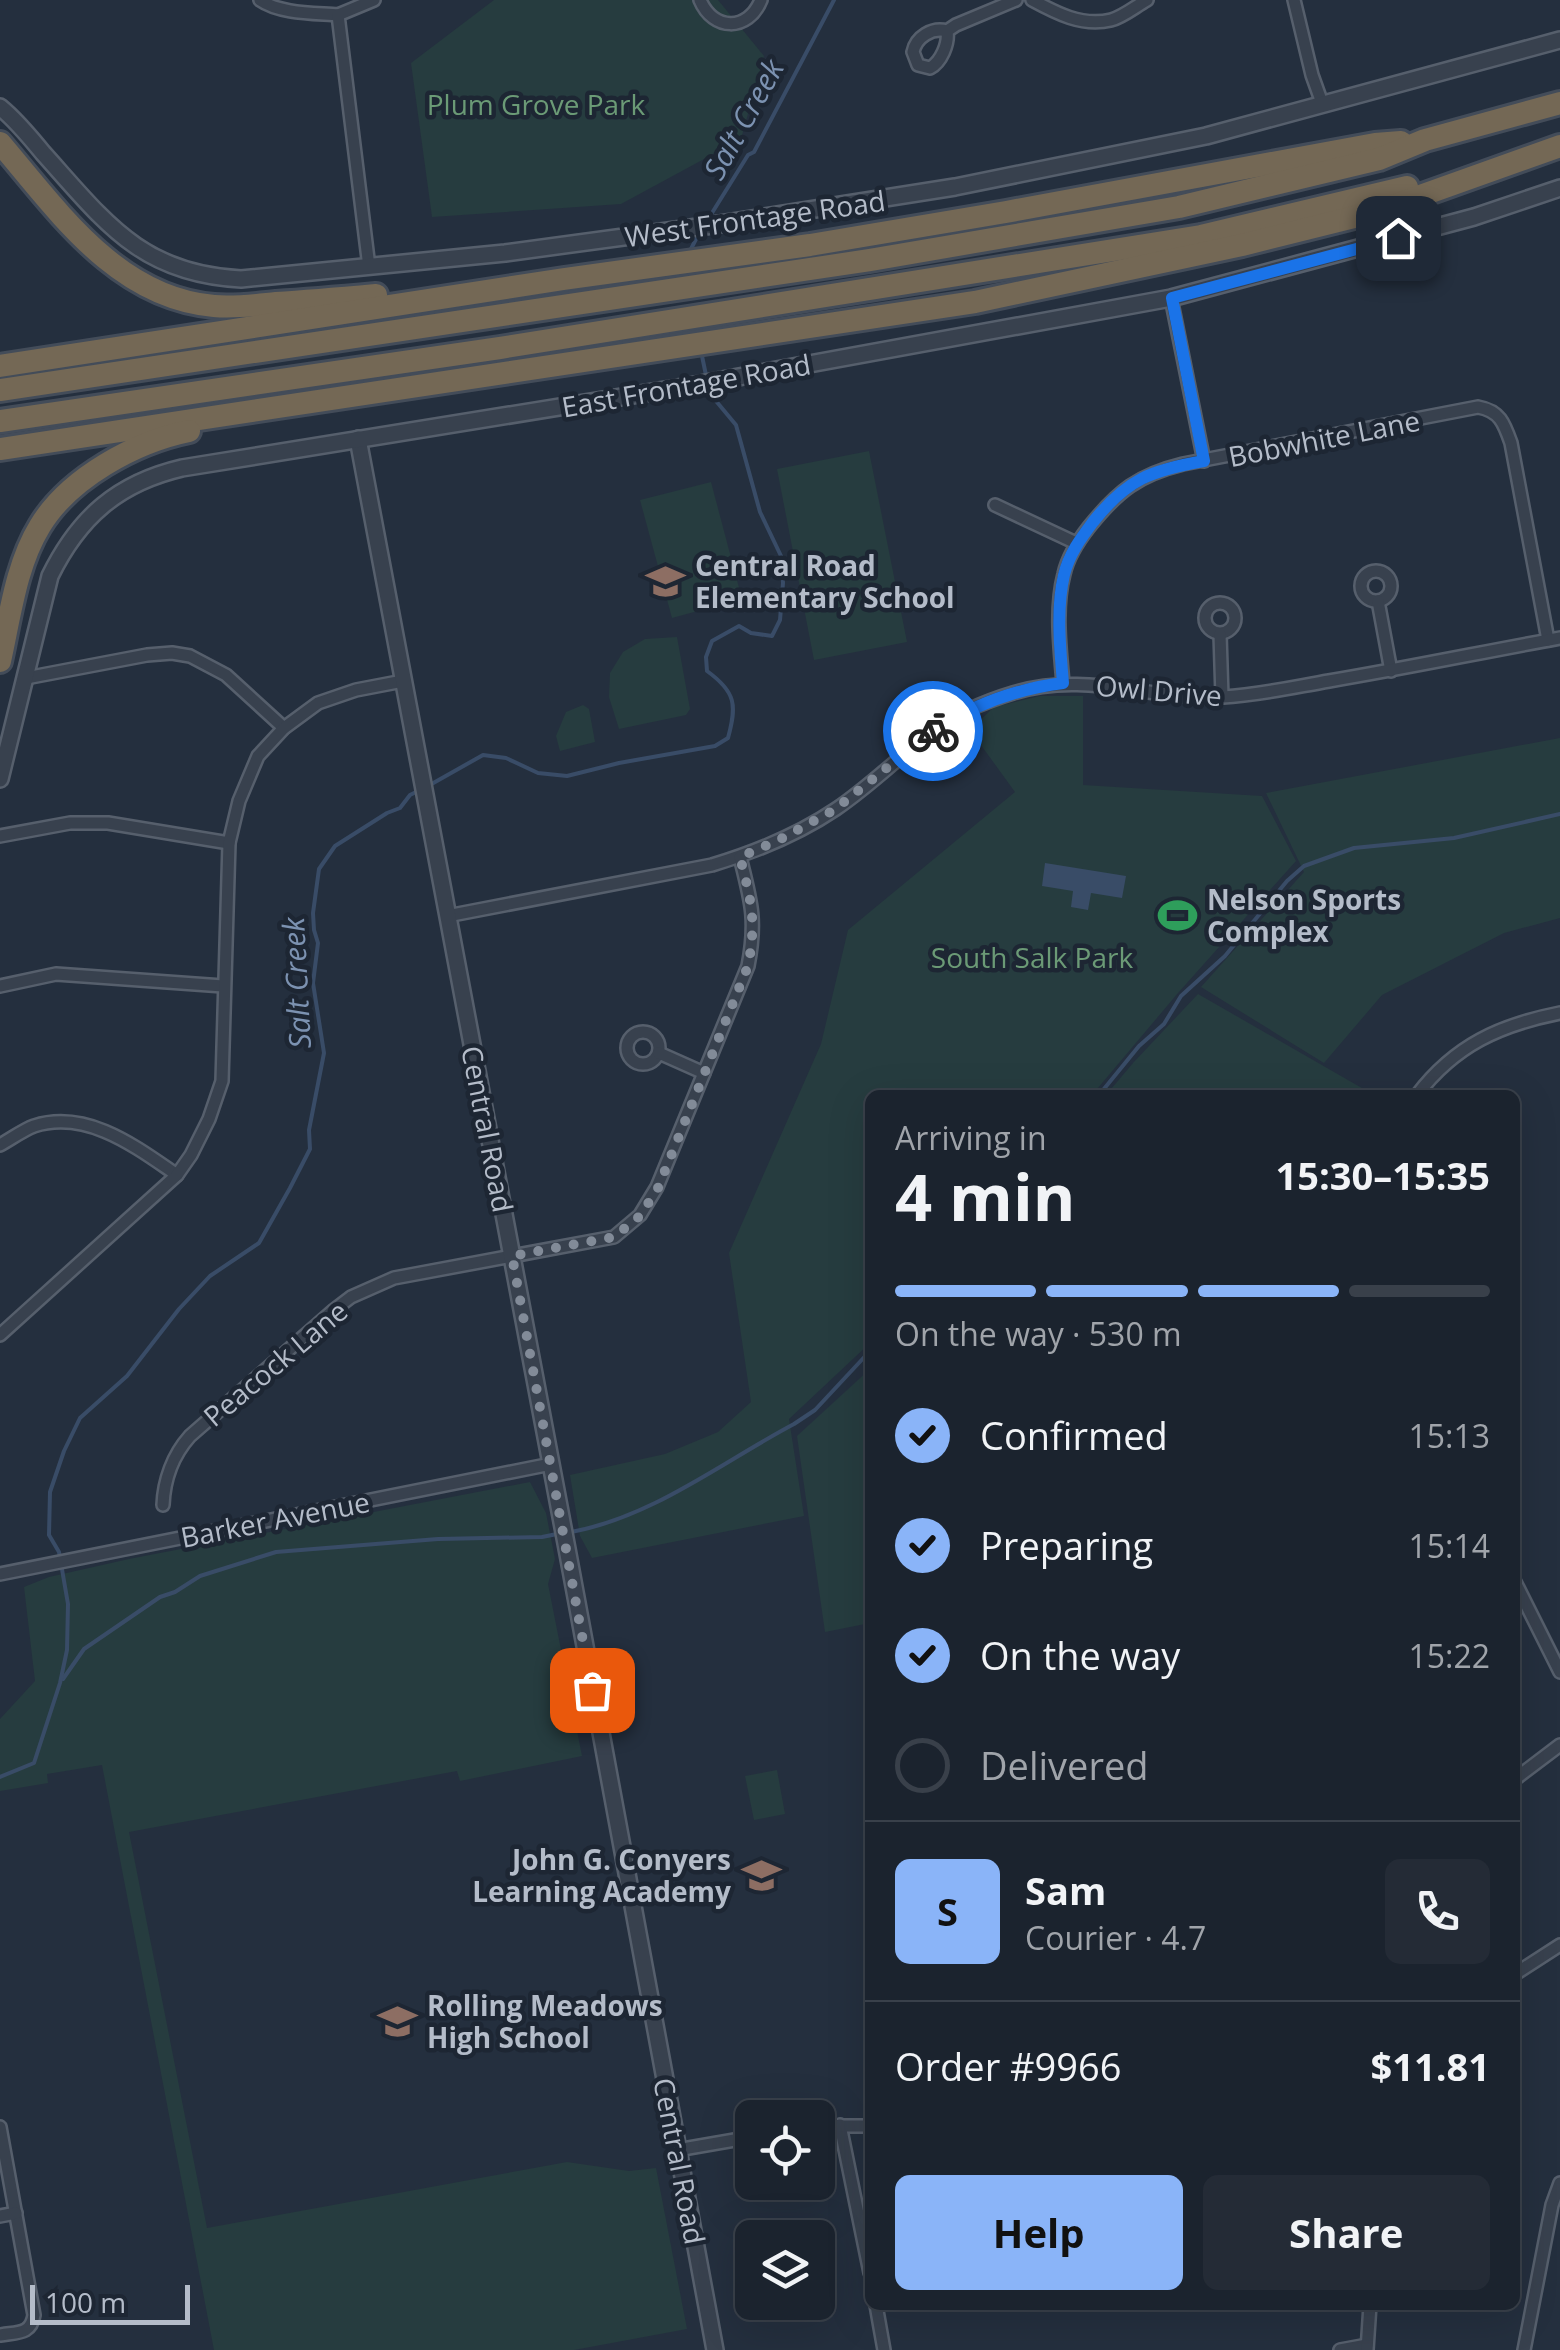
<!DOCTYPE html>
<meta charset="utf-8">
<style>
:root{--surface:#1b232e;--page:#242b36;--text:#f1f3f6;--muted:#a0a4aa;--line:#39404a;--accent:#8ab4f8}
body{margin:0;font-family:"Open Sans",sans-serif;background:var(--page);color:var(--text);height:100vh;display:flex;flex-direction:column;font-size:38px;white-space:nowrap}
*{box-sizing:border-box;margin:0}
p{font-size:32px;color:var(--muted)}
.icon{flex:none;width:55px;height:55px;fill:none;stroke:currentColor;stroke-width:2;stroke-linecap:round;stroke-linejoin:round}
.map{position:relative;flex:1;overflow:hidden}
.drawer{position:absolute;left:865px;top:1090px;width:655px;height:1220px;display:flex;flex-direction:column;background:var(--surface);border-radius:15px;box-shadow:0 10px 40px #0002,0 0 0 2px var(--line)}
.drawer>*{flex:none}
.tools{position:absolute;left:735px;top:2100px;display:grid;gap:20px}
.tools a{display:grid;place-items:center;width:100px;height:100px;border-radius:15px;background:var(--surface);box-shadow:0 10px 40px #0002,0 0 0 2px var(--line);font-size:50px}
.scale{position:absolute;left:30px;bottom:25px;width:160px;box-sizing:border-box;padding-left:10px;border:5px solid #b4bcc9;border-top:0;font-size:28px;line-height:35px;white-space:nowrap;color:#b4bcc9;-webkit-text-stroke:8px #1d2633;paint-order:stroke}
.pin{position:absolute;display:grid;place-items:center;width:85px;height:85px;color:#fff;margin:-42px;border-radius:20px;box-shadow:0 5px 15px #0006}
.courier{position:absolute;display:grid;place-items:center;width:100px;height:100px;margin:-50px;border:8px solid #1a73e8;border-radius:50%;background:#fff;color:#222;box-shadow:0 2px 12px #0007}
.summary em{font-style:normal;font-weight:700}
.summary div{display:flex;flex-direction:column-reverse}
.summary{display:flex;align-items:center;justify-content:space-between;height:170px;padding:0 30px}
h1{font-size:65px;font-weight:700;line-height:75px}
.bar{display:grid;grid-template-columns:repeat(4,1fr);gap:15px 10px;align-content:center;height:120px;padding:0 30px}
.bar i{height:12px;border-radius:8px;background:var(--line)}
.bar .active{background:var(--accent)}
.bar p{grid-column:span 4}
.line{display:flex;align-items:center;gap:25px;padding:0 30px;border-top:2px solid var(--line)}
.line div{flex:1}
.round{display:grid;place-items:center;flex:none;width:105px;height:105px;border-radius:15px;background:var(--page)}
ol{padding:0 30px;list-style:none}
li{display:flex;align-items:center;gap:30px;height:110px}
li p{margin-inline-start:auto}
li .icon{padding:10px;border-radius:50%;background:var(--accent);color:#111;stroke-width:4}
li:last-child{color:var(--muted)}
li i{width:55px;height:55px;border:5px solid var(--line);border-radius:50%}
.button{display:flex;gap:20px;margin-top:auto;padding:20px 30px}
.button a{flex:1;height:115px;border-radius:15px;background:var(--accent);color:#111;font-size:40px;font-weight:700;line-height:115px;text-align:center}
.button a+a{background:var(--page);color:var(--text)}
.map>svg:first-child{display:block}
</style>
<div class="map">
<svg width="1560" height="2350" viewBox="0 0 1560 2350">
<rect width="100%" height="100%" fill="#242f3e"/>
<!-- green -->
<g fill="#263c3f">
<polygon points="494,0 718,0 764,56 741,139 621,204 432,217 411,63"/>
<polygon points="869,451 907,642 814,660 777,469"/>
<polygon points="711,482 742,599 672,618 640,500"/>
<polygon points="677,637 690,709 686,715 619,729 609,697 610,673 623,652 645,639"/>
<polygon points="1040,696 1083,696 1083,785 1262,796 1296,861 1178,993 1092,1095 870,1095 870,1343 789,1419 804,1516 592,1558 580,1536 570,1475 665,1454 718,1432 751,1402 729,1253 821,1044 848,930 1015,792 970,730 994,707"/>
<polygon points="583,705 589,709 595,742 560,751 556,736 566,712"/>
<polygon points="1560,738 1560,918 1504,933 1382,995 1324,1063 1201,987 1304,872 1266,793"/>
<polygon points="1198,994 1374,1095 1106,1095 1133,1063"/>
<polygon points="870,1369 870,1623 825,1632 797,1436"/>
<polygon points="530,1482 546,1513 555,1559 548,1584 582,1756 460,1781 457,1771 129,1832 207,2228 567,2162 629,2171 656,2168 687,2329 574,2350 214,2350 102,1765 47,1774 48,1783 0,1791 0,1719 35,1681 24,1587 49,1577 129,1559"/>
<polygon points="777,1770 785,1814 754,1820 745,1776"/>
</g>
<!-- water -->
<polygon fill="#394c67" points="1045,863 1126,876 1122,898 1091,893 1088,910 1071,907 1073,891 1042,886"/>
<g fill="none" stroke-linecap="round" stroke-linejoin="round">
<!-- stream -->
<g stroke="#394c67" stroke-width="4">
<polyline points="707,221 748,155 754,152 834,0"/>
<polyline points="688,255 699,233"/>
<polyline points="702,356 707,380"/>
<path d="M428,786L483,755L506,758L538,773L567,776L619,763L715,746L728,738C737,705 736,692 707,671L706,657L712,641L739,626L751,633L772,636L780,620L783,583L781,556L760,512L736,425L711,395L709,389"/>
<polyline points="1099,1095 1139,1046 1164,1024 1181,996 1225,956 1287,881 1304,866 1354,848 1454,838 1560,814"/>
<path d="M571,1532C653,1517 722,1462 794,1424L815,1410L870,1351"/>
<polyline points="63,1679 84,1649 160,1597 175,1592 200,1576 276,1552 438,1539 542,1537 562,1533"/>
<polyline points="0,1777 34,1763 60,1683 67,1650 68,1604 59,1552 49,1535 50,1492 64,1451 80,1418 127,1376 179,1309 210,1276 259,1243 290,1188 310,1149 309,1130 324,1053 313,983 318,943 314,930 313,913 319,869 335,846 387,813 400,808 410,795 420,790"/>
</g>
<defs>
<g id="minor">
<path d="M260,0C280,14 315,13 338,15"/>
<path d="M700,0C713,31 748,32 761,0"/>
<path d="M1032,0C1056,13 1082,27 1111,20C1123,17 1136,6 1147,0"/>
<polyline points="1294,0 1312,75 1322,103"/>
<path d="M947,31C949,44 941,62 930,68L918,65L913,52C916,37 932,27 947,31L956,25L1016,0"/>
<polyline points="369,267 338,15 374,0"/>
<polyline points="1171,298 1204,461"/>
<polyline points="995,505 1076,543"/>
<circle cx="1376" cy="586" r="15"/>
<polyline points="1378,601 1391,671"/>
<circle cx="1220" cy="618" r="15"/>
<polyline points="1220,634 1222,697"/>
<polyline points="26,678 147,655 172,653 190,656 226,675 284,728"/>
<path d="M1063,683C1060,648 1055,608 1064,574C1068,556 1078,541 1089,527C1118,491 1138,475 1183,464L1478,407C1500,411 1504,423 1511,443L1548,640"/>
<polyline points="0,836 70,823 108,823 229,843"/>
<path d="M447,916L712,865C755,852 799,834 836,809C870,786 899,757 931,732C956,714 983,702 1013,693C1086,670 1150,701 1223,697C1259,695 1294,687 1329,681C1406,668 1483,652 1560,638"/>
<polyline points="0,986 56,974 223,986"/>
<circle cx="643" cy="1048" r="16"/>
<polyline points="659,1053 704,1073"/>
<path d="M1417,1095C1455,1045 1500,1025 1560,1013"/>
<path d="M0,1145C11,1139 23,1130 34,1126C87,1109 136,1147 177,1175"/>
<polyline points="0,1335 177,1175 191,1155 209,1119 222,1081 229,843 239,801 258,756 284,728 318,703 356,690 403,681"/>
<path d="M163,1505C164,1480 173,1455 190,1436L334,1310L351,1297L394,1278L614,1237L640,1215L657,1187L748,966C757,920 751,901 740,857"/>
<polyline points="0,1574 551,1464"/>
<polyline points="1515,1582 1560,1672"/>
<polyline points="1515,1779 1560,1745"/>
<polyline points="1515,1974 1560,1945"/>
<polyline points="840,2125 870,2273"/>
<polyline points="818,2126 870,2126"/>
<path d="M0,2127L34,2315C31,2335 17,2332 0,2335"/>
<polyline points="677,2150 752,2137"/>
<polyline points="0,2216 16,2213"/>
<polyline points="876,2305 884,2350"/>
<polyline points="1340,2350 1367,2345"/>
<polyline points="1367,2350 1370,2305"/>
<polyline points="1524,2350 1552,2205 1560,2183"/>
</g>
<g id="tertiary">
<path d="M0,107C16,120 30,137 43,153C105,222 141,274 241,279L505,253L720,224L955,187L1206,136L1560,40"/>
<polyline points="358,439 568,1554 715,2350"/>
<path d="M0,779L50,576C79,517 118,483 182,468L689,386L1171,298L1474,217L1560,188"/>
</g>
<g id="motorway">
<path d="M0,143C58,211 117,298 214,306C235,308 256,305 276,303C309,301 343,298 376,295"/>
<polyline points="0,366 564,279 810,245 1006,212 1375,144 1401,142"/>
<polyline points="0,390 870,260 1179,207 1379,159 1425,140 1560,103"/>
<polyline points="0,421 500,348 1201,236 1407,187"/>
<polyline points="0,449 975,302 1242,245 1378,211 1560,146"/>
<path d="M0,661C10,616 16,565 40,526C69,478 135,442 189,431"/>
</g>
</defs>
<!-- minor casing -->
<use href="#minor" stroke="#565f6c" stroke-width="16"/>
<!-- tertiary casing -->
<use href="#tertiary" stroke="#565f6c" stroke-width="20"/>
<!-- motorway casing -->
<use href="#motorway" stroke="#434c59" stroke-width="28"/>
<!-- minor -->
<use href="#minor" stroke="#38414e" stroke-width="11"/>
<!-- tertiary -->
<use href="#tertiary" stroke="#38414e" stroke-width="15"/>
<!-- motorway -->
<use href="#motorway" stroke="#746855" stroke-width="22"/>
</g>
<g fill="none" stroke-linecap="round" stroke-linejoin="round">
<!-- done -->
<path stroke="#828b98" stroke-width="10" stroke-dasharray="0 18" d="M592,1690L512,1256L614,1237L640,1216L658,1188L748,966C757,920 751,901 740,857L779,840L834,810L933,731"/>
<!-- route -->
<path stroke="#1a73e8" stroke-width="12" d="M933,731C973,705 1015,689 1063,683C1060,648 1056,609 1064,575C1069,554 1081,538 1093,522C1127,479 1152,470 1204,461L1172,298L1398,238"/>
</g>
<!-- icons -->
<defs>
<symbol id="school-bare" viewBox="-9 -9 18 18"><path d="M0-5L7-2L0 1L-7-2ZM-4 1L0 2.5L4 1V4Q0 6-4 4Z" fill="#8d6e63" stroke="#1d2633" stroke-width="2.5" paint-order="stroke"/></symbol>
<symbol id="stadium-bare" viewBox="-9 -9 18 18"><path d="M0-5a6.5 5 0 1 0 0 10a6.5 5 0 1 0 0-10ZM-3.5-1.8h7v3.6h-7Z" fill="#2e9e5b" stroke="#1d2633" stroke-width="2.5" paint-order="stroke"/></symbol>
</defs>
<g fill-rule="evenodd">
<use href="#school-bare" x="638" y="554" width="55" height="55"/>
<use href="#stadium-bare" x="1150" y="888" width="55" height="55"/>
<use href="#school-bare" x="734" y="1848" width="55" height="55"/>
<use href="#school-bare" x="370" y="1994" width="55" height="55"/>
</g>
<g text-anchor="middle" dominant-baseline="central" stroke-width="9" stroke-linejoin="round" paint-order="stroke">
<!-- park labels -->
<g font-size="28" fill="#6b9a76" stroke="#1d2633">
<text x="536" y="104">Plum Grove Park</text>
<text x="1032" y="957">South Salk Park</text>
</g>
<!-- street labels -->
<g font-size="28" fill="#b4bcc9" stroke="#1d2633">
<text transform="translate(755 218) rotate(-8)">West Frontage Road</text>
<text transform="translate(686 385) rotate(-10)">East Frontage Road</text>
<text transform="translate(1324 438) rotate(-11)">Bobwhite Lane</text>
<text transform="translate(1159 690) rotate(5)">Owl Drive</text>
<text transform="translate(488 1129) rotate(79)">Central Road</text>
<text transform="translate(275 1363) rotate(-40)">Peacock Lane</text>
<text transform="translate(275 1519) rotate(-11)">Barker Avenue</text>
<text transform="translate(680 2161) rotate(79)">Central Road</text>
</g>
<!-- poi labels -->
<g font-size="28" font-weight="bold" fill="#b4bcc9" stroke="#1d2633" text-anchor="start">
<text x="695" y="565">Central Road<tspan x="695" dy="32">Elementary School</tspan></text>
<text x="1207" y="899">Nelson Sports<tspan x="1207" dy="32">Complex</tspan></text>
<text x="731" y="1859" text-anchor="end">John G. Conyers<tspan x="731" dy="32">Learning Academy</tspan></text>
<text x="427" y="2005">Rolling Meadows<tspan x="427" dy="32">High School</tspan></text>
</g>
<!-- water labels -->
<g font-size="30" font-style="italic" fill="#7c92b1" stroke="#1d2633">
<text transform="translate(743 119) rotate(-61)">Salt Creek</text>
<text transform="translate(296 983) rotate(-93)">Salt Creek</text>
</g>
</g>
</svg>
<div class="tools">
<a><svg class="icon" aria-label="locate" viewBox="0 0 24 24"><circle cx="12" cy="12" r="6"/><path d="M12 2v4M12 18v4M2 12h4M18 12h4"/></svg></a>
<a><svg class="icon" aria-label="layers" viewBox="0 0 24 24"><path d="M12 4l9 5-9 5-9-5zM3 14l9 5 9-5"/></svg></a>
</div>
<div class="scale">100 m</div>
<div class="pin" style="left:592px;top:1690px;background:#ea580c"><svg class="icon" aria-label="bag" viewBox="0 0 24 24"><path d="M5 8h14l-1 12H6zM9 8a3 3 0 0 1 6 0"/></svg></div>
<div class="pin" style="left:1398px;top:238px;background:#1f2937"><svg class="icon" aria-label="home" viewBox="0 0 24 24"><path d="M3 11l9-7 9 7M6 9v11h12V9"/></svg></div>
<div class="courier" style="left:933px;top:731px"><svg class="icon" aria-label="bike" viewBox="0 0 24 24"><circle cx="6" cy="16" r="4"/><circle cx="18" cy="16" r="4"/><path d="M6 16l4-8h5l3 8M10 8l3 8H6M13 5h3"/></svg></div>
<section class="drawer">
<div class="summary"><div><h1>4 min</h1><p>Arriving in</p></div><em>15:30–15:35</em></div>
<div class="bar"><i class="active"></i><i class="active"></i><i class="active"></i><i></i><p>On the way · 530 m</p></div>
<ol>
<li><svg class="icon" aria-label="check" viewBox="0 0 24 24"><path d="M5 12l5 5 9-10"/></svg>Confirmed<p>15:13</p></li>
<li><svg class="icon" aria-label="check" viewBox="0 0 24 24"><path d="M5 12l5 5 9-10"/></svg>Preparing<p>15:14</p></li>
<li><svg class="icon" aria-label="check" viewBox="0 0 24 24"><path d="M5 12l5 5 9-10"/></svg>On the way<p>15:22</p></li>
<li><i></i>Delivered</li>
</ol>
<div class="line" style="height:180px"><b class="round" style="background:var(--accent);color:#111">S</b><div><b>Sam</b><p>Courier · 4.7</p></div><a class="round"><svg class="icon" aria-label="phone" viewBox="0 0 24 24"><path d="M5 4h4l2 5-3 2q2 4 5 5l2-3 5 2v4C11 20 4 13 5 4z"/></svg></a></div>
<div class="line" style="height:130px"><div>Order #9966</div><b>$11.81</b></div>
<div class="button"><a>Help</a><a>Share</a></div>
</section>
</div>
